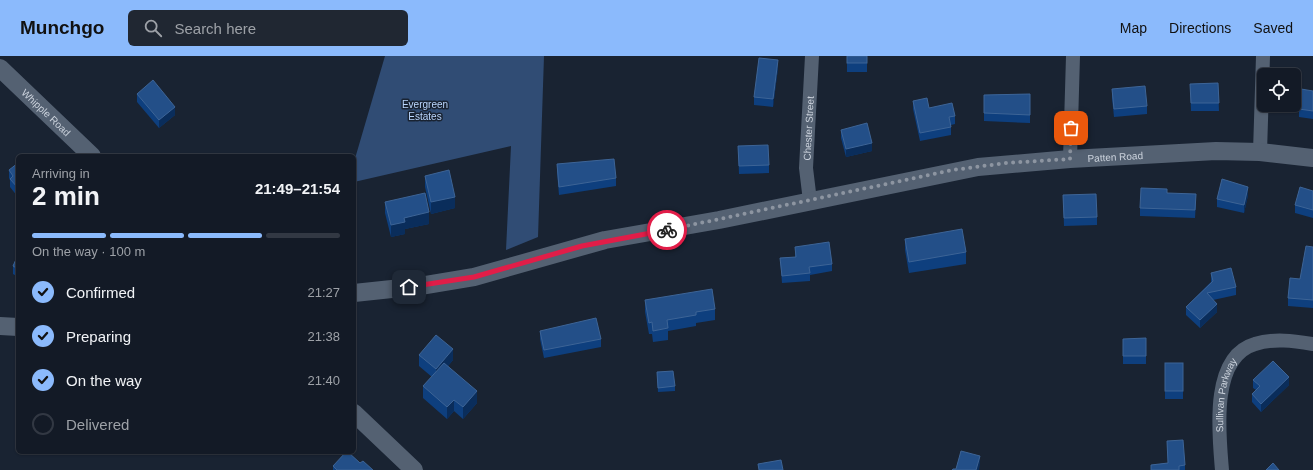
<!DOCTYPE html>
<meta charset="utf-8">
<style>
:root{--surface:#131a26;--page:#202732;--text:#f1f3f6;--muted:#9da1a7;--line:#323843;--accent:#8bbafc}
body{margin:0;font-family:Arial,sans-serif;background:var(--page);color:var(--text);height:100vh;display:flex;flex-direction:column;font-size:15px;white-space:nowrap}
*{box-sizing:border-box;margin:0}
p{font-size:13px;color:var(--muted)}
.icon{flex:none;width:22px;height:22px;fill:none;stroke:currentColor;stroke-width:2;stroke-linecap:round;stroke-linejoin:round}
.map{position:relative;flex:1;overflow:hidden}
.panel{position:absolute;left:16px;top:98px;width:340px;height:300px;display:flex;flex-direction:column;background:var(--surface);border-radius:6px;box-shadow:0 1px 3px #0004,0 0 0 1px var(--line)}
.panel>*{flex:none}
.tools{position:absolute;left:1257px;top:12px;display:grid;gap:8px}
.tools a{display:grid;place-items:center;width:44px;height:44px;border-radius:6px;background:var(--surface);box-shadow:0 1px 3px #0004,0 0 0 1px var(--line);font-size:20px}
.pin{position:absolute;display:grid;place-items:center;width:34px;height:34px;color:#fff;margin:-17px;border-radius:8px;box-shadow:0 2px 6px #0006}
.courier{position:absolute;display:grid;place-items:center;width:40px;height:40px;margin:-20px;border:3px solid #e11d48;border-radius:50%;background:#fff;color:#222;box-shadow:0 1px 5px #0007}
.headline em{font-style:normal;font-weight:700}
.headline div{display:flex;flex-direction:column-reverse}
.headline{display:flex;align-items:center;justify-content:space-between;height:68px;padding:0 16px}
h1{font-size:26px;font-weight:700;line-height:30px}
.bar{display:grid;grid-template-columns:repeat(4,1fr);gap:6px 4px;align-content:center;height:48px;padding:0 16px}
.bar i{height:5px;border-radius:3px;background:var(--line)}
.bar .current{background:var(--accent)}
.bar p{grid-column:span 4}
ol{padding:0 16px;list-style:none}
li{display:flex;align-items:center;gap:12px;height:44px}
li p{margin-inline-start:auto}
li .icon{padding:4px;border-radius:50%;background:var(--accent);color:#111;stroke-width:4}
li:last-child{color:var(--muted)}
li i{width:22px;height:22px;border:2px solid var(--line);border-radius:50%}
header{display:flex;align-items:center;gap:24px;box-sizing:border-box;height:56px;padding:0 20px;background:var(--accent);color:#111}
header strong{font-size:19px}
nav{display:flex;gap:22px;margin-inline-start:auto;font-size:14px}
.search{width:280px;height:36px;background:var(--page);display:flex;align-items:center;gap:10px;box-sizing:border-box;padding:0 14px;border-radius:6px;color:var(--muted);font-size:15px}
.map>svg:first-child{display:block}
</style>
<header>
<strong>Munchgo</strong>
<div class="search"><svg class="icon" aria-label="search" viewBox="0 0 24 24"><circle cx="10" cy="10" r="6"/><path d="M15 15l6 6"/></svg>Search here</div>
<nav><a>Map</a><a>Directions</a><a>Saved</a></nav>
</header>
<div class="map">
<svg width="1313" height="414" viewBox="0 0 1313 414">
<rect width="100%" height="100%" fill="#192332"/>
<!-- green -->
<polygon fill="#304c74" points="385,0 544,0 538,181 506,194 511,90 354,126 354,106"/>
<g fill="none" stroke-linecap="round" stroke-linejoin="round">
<!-- minor -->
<g stroke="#546172" stroke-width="14">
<polyline points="1260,96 1263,0"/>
<polyline points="1070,103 1073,0"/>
<path id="s1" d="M810,145L806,112L812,0"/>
<path id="s2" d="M1222,414C1219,378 1210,301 1255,288C1274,282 1294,285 1313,288"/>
</g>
<!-- tertiary -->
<g stroke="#546172" stroke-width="18">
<path id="s3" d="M0,12L92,100"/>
<path id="s4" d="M354,237L420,230L474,221L605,184L719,164L978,111L1070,103L1216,95L1260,96L1313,102"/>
<polyline points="0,270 18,271"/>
<polyline points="354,357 414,414"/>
</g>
</g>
<!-- wall -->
<g fill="#0e3f7e">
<rect x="847" y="0" width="20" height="16"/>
<polygon points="778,12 773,51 754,49 754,41"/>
<polygon points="1218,27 1219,55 1191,55 1190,28"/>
<polygon points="1112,33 1147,50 1147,58 1114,61 1112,42"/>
<polygon points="1313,35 1313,63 1299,61 1299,53"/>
<polygon points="137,38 175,59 159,72 137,46"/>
<polygon points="1030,38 1030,67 984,65 984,39"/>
<polygon points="913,45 929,52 955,60 955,68 951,69 951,79 920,85 913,53"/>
<polygon points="841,74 872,95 846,101 841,82"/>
<polygon points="738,90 769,109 769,117 739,118"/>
<polygon points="18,107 18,141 10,131 10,124 9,122 9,114"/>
<polygon points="557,108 616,122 616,130 559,139 557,116"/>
<polygon points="425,120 455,152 431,158 425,131"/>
<polygon points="1313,135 1313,162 1295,157 1295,149"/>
<polygon points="1167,137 1196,146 1195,162 1140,160 1140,152"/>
<polygon points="1063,139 1097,161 1097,169 1064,170"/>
<polygon points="1248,139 1244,157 1217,151 1217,143"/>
<polygon points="385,146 429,168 405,173 405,178 391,181 385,157"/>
<polygon points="905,183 966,196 966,208 909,217 905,194"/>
<polygon points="795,191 832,208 832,215 810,219 810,225 782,227 780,202 795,201"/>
<polygon points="1313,191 1313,252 1288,250 1288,242 1300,223"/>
<polygon points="18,199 18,221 13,218 13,210"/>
<polygon points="1211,217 1236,231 1236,239 1213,244 1217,256 1200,272 1186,259 1186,251 1211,226"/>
<polygon points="645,244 715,253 715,264 696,267 696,270 668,275 668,284 653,286 652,278 649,278 645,256"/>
<polygon points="540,275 601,283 601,291 544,302 540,283"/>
<polygon points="1146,282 1146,308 1123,308 1123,283"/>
<polygon points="419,299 453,304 448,310 477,347 463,363 454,355 447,363 423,342 423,330 432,321 419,310"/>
<rect x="1165" y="307" width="18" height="36"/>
<polygon points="657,316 675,330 675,335 658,336"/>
<polygon points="1253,324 1289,329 1261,356 1252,346 1252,338 1256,334 1253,332"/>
<polygon points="1167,385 1185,409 1185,414 1151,414 1151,409 1168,407"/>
<polygon points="360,407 373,414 333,414 333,410"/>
</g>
<!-- shaded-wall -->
<g fill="#0a2d5b">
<polygon points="778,4 778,12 773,51 773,43"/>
<polygon points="175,51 175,59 159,72 159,64"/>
<polygon points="872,87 872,95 846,101 846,93"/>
<polygon points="1248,131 1248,139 1244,157 1244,149"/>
<polygon points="455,141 455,152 431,158 431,146"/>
<polygon points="429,156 429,168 405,173 405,178 391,181 391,169 404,162"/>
<polygon points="1217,248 1217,256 1200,272 1200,264"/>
<polygon points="453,293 453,304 436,324 436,313"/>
<polygon points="1289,321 1289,329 1261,356 1261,348"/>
<polygon points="477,335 477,347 463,363 463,351"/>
<polygon points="454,344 454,355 447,363 447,351"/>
<polygon points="980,400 980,408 979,414 976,414"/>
</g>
<!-- building -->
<g fill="#234f88" stroke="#3d6496">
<rect x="847" y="0" width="20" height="7"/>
<polygon points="759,2 778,4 773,43 754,41"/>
<polygon points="153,24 175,51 159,64 137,38"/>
<polygon points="1218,27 1219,47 1191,47 1190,28"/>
<polygon points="1145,30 1147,50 1114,53 1112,33"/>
<polygon points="1301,33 1313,35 1313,55 1299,53"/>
<polygon points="1030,38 1030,59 984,57 984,39"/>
<polygon points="927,42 929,52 952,47 955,60 949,61 951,71 920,77 913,45"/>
<polygon points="867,67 872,87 846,93 841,74"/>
<polygon points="768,89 769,109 739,110 738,90"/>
<polygon points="614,103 616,122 559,131 557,108"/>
<polygon points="18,107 18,132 10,123 13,120 9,114"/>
<polygon points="449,114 455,141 431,146 425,120"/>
<polygon points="1222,123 1248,131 1244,149 1217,143"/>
<polygon points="1300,131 1313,135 1313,154 1295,149"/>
<polygon points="1141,132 1167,133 1167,137 1196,138 1195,154 1140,152"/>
<polygon points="425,137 429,156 404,162 405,166 391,169 385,146"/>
<polygon points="1096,138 1097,161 1064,162 1063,139"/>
<polygon points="962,173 966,196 909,206 905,183"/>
<polygon points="829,186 832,208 809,211 810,217 782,220 780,202 796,201 795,191"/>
<polygon points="1306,190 1313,191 1313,244 1288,242 1290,222 1300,223"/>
<polygon points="18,199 18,213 13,210"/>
<polygon points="1231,212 1236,231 1207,237 1217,248 1200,264 1186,251 1213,225 1211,217"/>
<polygon points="712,233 715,253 696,256 696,259 667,264 668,272 653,275 652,266 649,267 645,244"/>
<polygon points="596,262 601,283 544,294 540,275"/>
<polygon points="436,279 453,293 436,313 419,299"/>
<polygon points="1146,282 1146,300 1123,300 1123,283"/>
<polygon points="1273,305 1289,321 1261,348 1252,338 1260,330 1253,324"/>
<polygon points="444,307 477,335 463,351 454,344 447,351 423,330"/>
<rect x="1165" y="307" width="18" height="28"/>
<polygon points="673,315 675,330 658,332 657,316"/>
<polygon points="1183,384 1185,409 1179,410 1179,414 1151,414 1151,409 1168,407 1167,385"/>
<polygon points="961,395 980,400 976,414 952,414 953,413 956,413"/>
<polygon points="346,396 348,396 360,407 363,405 373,414 337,414 333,410"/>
<polygon points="781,404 783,414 759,414 758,408"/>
<polygon points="1273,407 1279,414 1266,414"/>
</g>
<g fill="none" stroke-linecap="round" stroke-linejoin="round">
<!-- done -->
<polyline stroke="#8d95a1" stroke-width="4" stroke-dasharray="0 7.2" points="667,174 953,114 1006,107 1070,103 1071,72"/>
<!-- route -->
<polyline stroke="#e11d48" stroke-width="5" points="409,231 474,221 582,190 667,174"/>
</g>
<g text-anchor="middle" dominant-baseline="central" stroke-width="3" stroke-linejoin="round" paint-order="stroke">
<!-- park labels -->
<g font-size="10" fill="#b9d5fc" stroke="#192332">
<text x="425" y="48">Evergreen<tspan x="425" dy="12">Estates</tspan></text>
</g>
<!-- street labels -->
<g font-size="10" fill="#ccd3dd" stroke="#192332">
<text stroke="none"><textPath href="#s3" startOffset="64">Whipple Road</textPath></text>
<text stroke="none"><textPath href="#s1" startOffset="73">Chester Street</textPath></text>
<text stroke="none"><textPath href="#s4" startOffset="775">Patten Road</textPath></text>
<text stroke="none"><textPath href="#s2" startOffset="76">Sullivan Parkway</textPath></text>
</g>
</g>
</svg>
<div class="tools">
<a><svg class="icon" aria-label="locate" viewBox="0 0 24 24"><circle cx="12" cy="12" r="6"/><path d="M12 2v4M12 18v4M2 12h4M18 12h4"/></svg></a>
</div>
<div class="pin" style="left:1071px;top:72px;background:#ea580c"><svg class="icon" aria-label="bag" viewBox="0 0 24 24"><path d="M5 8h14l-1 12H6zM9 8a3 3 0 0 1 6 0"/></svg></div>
<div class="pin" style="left:409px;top:231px;background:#1f2937"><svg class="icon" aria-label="home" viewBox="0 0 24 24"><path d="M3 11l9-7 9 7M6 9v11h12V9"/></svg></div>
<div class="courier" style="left:667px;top:174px"><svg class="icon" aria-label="bike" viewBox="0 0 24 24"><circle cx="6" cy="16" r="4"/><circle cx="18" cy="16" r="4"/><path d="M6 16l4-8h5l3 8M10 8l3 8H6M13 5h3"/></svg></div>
<section class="panel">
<div class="headline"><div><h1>2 min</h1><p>Arriving in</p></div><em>21:49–21:54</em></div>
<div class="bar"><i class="current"></i><i class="current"></i><i class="current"></i><i></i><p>On the way · 100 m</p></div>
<ol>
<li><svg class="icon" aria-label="check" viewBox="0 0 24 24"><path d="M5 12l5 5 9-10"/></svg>Confirmed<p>21:27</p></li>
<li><svg class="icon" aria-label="check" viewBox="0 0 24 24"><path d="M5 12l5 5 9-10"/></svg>Preparing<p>21:38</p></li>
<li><svg class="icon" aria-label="check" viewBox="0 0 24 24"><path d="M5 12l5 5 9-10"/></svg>On the way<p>21:40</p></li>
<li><i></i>Delivered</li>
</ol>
</section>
</div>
